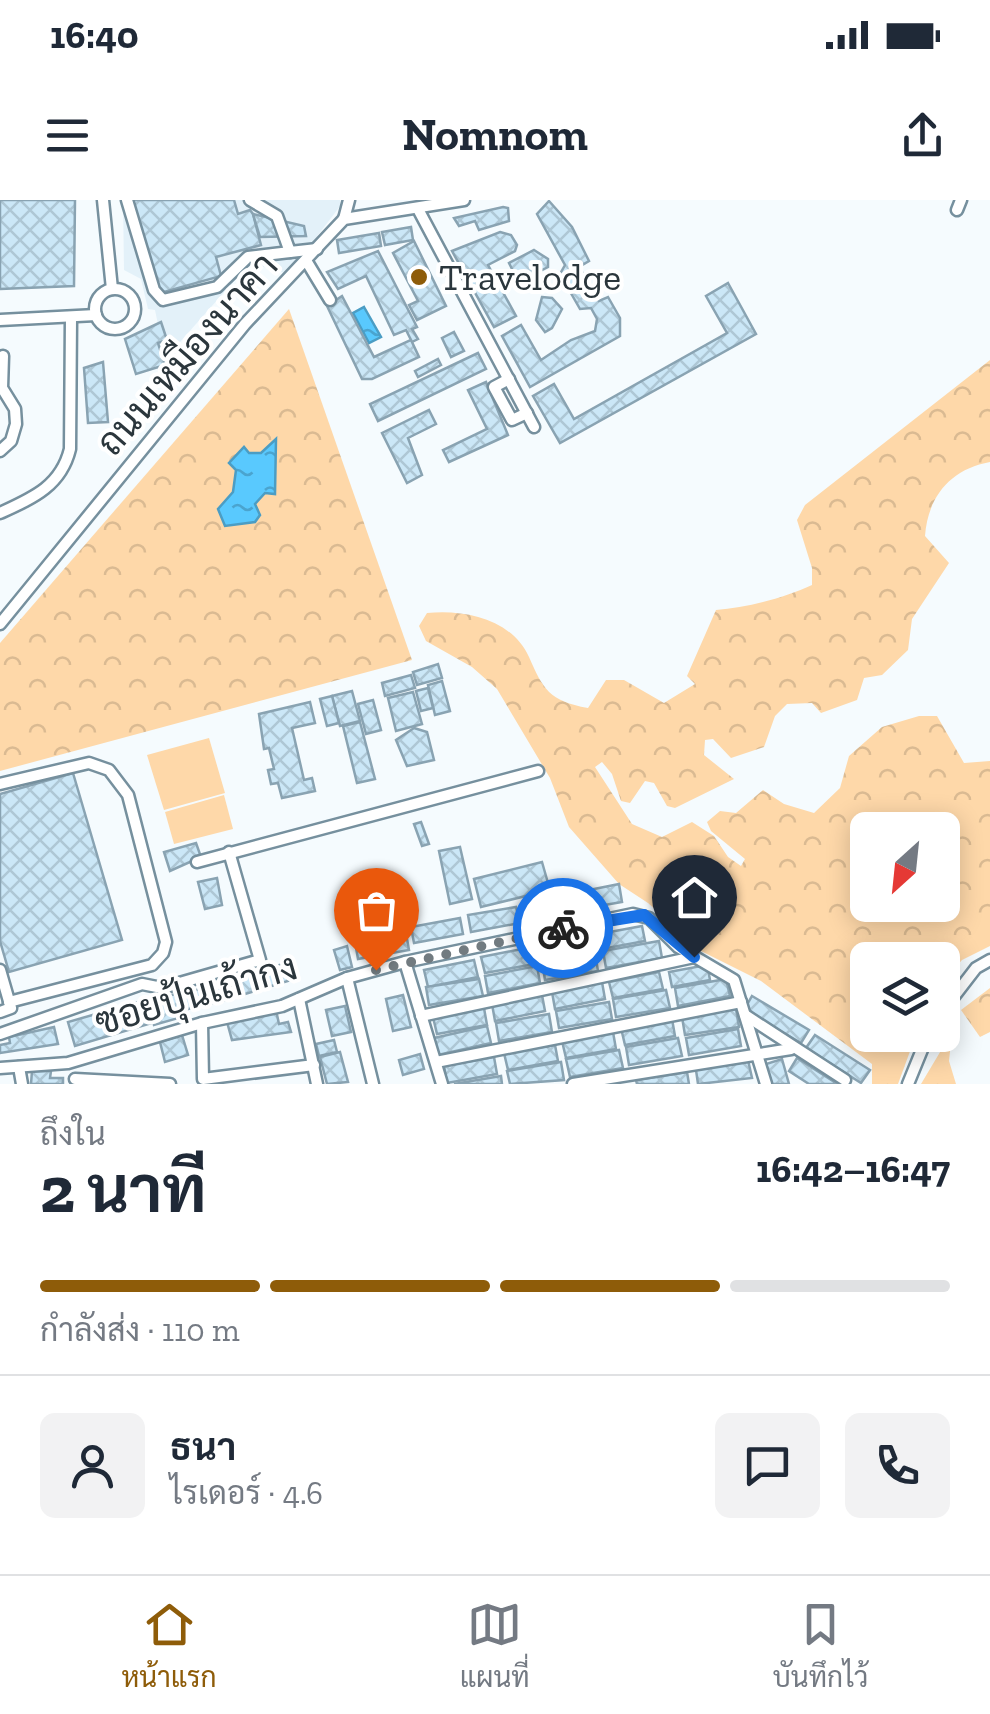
<!DOCTYPE html>
<html lang="th">
<meta charset="utf-8">
<style>
:root{--surface:#fff;--page:#f2f2f3;--text:#1f2937;--muted:#747a83;--line:#e0e1e3;--accent:#8e5c09}
body{margin:0;font-family:"Zilla Slab",Sarabun,serif;background:var(--page);color:var(--text);height:100vh;display:flex;flex-direction:column;font-size:38px;white-space:nowrap}
*{box-sizing:border-box;margin:0}
p{font-size:32px;color:var(--muted)}
.icon{flex:none;width:55px;height:55px;fill:none;stroke:currentColor;stroke-width:2;stroke-linecap:round;stroke-linejoin:round}
.map{position:relative;height:884px;overflow:hidden}
.panel{display:flex;flex-direction:column;background:var(--surface);flex:1}
.panel>*{flex:none}
.needle{width:65px;rotate:207deg}
.fabs{position:absolute;left:850px;top:612px;display:grid;gap:20px}
.fabs a{display:grid;place-items:center;width:110px;height:110px;border-radius:15px;background:var(--surface);box-shadow:0 5px 25px #0003;font-size:50px}
.pin{position:absolute;display:grid;place-items:center;width:85px;height:85px;color:#fff;margin:-102px -42px;border-radius:50% 50% 50% 0;rotate:-45deg;box-shadow:0 0 10px #0007}
.pin .icon{rotate:45deg}
.courier{position:absolute;display:grid;place-items:center;width:100px;height:100px;margin:-50px;border:8px solid #1a73e8;border-radius:50%;background:#fff;color:#222;box-shadow:0 2px 12px #0007}
.summary em{font-style:normal;font-weight:700}
.summary div{display:flex;flex-direction:column-reverse}
.summary{display:flex;align-items:center;justify-content:space-between;height:170px;padding:0 40px}
h1{font-size:65px;font-weight:700;line-height:75px}
.bar{display:grid;grid-template-columns:repeat(4,1fr);gap:15px 10px;align-content:center;height:120px;padding:0 40px}
.bar i{height:12px;border-radius:8px;background:var(--line)}
.bar .on{background:var(--accent)}
.bar p{grid-column:span 4}
.line{display:flex;align-items:center;gap:25px;padding:0 40px;border-top:2px solid var(--line)}
.line div{flex:1}
.round{display:grid;place-items:center;flex:none;width:105px;height:105px;border-radius:15px;background:var(--page)}
.status{display:flex;justify-content:space-between;align-items:center;height:70px;padding:0 50px;background:var(--surface);direction:ltr}
.status svg{height:28px;fill:currentColor}
header{display:flex;justify-content:space-between;align-items:center;height:130px;padding:0 40px;background:var(--surface);font-size:45px;font-weight:700}
.dock{display:flex;justify-content:space-around;align-items:center;height:140px;border-top:2px solid var(--line);background:var(--surface);font-size:28px;color:var(--muted)}
.dock a{display:grid;justify-items:center;gap:5px}
.dock .on{color:var(--accent)}
.map>svg:first-child{display:block}
</style>
<div class="status"><b>16:40</b><svg viewBox="0 0 49 12"><path d="M0 12V9h3v3zM5 12V6h3v6zM10 12V3h3v9zM15 12V0h3v12zM26 1h20v11H26zM47 4h2v5h-2z"/></svg></div>
<header><svg class="icon" aria-label="menu" viewBox="0 0 24 24"><path d="M4 6h16M4 12h16M4 18h16"/></svg>Nomnom<svg class="icon" aria-label="share" viewBox="0 0 24 24"><path d="M12 15V3M7 8l5-5 5 5M5 13v7h14v-7"/></svg></header>
<div class="map">
<svg width="990" height="884" viewBox="0 0 990 884">
<defs>
<pattern id="forest-crowns" width="20" height="18" patternUnits="userSpaceOnUse" patternTransform="scale(2.5)"><rect width="20" height="18" fill="#fed8a9"/><path d="M2 6a3 3 0 1 1 6 0M12 15a3 3 0 1 1 6 0" fill="none" stroke="#daba92"/></pattern>
<pattern id="water-ripples" width="26" height="14" patternUnits="userSpaceOnUse" patternTransform="scale(2.5)"><rect width="26" height="14" fill="#59c9fe"/><path d="M2 4q2-2 4 0t4 0M15 11q2-2 4 0t4 0" fill="none" stroke="#4aa4cf"/></pattern>
<pattern id="building-cross-hatch" width="8" height="8" patternUnits="userSpaceOnUse" patternTransform="scale(2.5)"><rect width="8" height="8" fill="#cbe7f7"/><path d="M0 0l8 8M0 8l8-8" fill="none" stroke="#aec7d5"/></pattern>
</defs>
<rect width="100%" height="100%" fill="#f5fbfe"/>
<!-- built -->
<polygon fill="#e3f1f9" points="123,0 340,0 341,5 288,74 250,63 165,159 155,110 148,109 141,79 124,70"/>
<!-- forest -->
<g fill="url(#forest-crowns)" fill-rule="evenodd">
<polygon points="289,109 412,460 0,571 0,443"/>
<path d="M990,160V262C951,269 928,296 925,336L949,363L912,419L908,450L882,475L864,478L857,500L821,513L812,503L787,504L775,516L764,547L731,558L713,539L705,540L704,555L734,579L675,608L667,606L654,583L645,581L630,603L621,601L612,574L602,562L595,567L632,624L662,637L692,622L714,636L728,657L741,666L745,659L711,631L707,622L720,611L736,613L763,590L784,604L814,613L840,588L849,556L882,527L919,516H937L964,563L990,561V746L962,760L943,781L942,760H868V835H916L898,884H872V864L761,781L701,751L648,703L619,684L569,627L550,578L497,489L472,467L426,441L419,426L427,413C464,409 512,419 529,457C543,489 549,501 588,508L606,480H624L664,503L695,484L687,476L716,410C746,408 784,398 812,385V368L797,320L805,305ZM942,630V705H868V630Z"/>
<polygon points="990,788 990,832 980,837 961,810"/>
<polygon points="952,832 949,861 956,884 921,884"/>
</g>
<!-- garden -->
<g fill="#fed8a9">
<polygon points="209,538 225,593 164,610 147,555"/>
<polygon points="224,595 233,629 174,644 165,612"/>
</g>
<!-- water -->
<g fill="url(#water-ripples)" stroke="#4b9dc4" stroke-width="2.5">
<polygon points="364,107 381,137 369,143 353,113"/>
<polygon points="276,239 275,294 265,293 255,304 260,315 255,322 225,326 218,309 233,292 236,270 229,263 244,247 249,253 261,253"/>
</g>
<!-- building -->
<g fill="url(#building-cross-hatch)" stroke="#89a3b2" stroke-width="2.5">
<polygon points="0,0 75,0 74,86 0,89"/>
<polygon points="131,0 234,0 238,14 250,10 253,14 261,45 216,57 221,76 157,94"/>
<polygon points="549,1 572,27 589,61 579,67 599,101 608,97 620,118 620,136 530,187 502,136 521,125 541,160 571,140 595,131 597,119 591,108 580,109 560,74 565,65 537,14"/>
<polygon points="503,7 508,8 509,21 479,30 475,21 459,26 454,18"/>
<polygon points="253,14 304,26 306,36 260,37"/>
<polygon points="411,27 413,40 385,45 382,32"/>
<polygon points="500,32 511,35 517,45 515,51 488,65 516,116 494,127 452,51"/>
<polygon points="379,33 381,46 339,53 337,40"/>
<polygon points="414,41 446,106 417,120 409,105 418,101 393,53"/>
<polygon points="534,50 548,59 548,67 524,79 515,75 509,63"/>
<polygon points="378,51 417,127 412,129 418,139 412,142 419,157 372,179 362,179 327,106 342,96 374,157 411,140 406,130 394,135 366,76 338,89 327,72"/>
<polygon points="728,83 756,134 560,243 533,196 554,184 574,219 727,133 706,96"/>
<polygon points="542,97 552,98 562,109 552,128 545,132 536,120"/>
<polygon points="161,122 167,140 158,143 165,165 136,174 125,139"/>
<polygon points="454,132 464,151 451,157 442,138"/>
<polygon points="478,153 486,169 378,221 370,204"/>
<polygon points="438,159 441,165 418,177 415,171"/>
<polygon points="103,162 108,222 88,223 84,168"/>
<polygon points="486,182 508,235 449,262 443,250 487,229 468,190"/>
<polygon points="429,210 436,224 408,238 422,275 407,283 382,233"/>
<polygon points="438,464 442,478 417,485 413,472"/>
<polygon points="411,475 415,488 385,496 382,483"/>
<polygon points="442,481 450,511 435,515 428,485"/>
<polygon points="428,488 433,508 421,511 416,491"/>
<polygon points="352,491 360,521 340,526 332,496"/>
<polygon points="413,492 422,524 396,531 388,498"/>
<polygon points="332,496 339,523 327,526 320,499"/>
<polygon points="373,500 381,530 366,534 358,504"/>
<polygon points="310,502 315,523 292,528 304,580 312,578 315,591 282,598 278,583 271,584 268,570 274,569 269,548 264,549 259,514"/>
<polygon points="360,522 375,579 357,583 343,526"/>
<polygon points="414,528 427,532 434,560 407,566 396,540"/>
<polygon points="73,573 122,740 9,772 0,741 0,594"/>
<polygon points="421,622 429,644 422,646 414,624"/>
<polygon points="196,643 201,657 170,671 164,652"/>
<polygon points="460,647 472,699 450,704 439,651"/>
<polygon points="542,662 550,690 481,707 474,679"/>
<polygon points="217,678 222,705 205,709 198,682"/>
<polygon points="619,684 622,702 587,708 584,691"/>
<polygon points="576,695 579,710 530,719 527,704"/>
<polygon points="516,707 520,723 471,732 468,715"/>
<polygon points="460,718 463,734 414,743 411,727"/>
<polygon points="642,726 645,741 602,749 599,734"/>
<polygon points="406,733 409,750 358,759 355,742 360,741 361,747 368,746 366,740 375,738 376,743 384,742 383,737 391,735 392,740"/>
<polygon points="590,735 593,751 543,761 540,744"/>
<polygon points="659,741 662,758 606,768 603,751"/>
<polygon points="347,746 352,767 340,770 334,750"/>
<polygon points="532,747 535,764 485,773 481,757"/>
<polygon points="595,753 598,771 545,780 542,762"/>
<polygon points="474,760 478,777 428,787 424,770"/>
<polygon points="283,764 288,781 242,795 236,777"/>
<polygon points="537,766 540,783 488,793 485,776"/>
<polygon points="701,766 708,769 710,780 672,787 669,772"/>
<polygon points="659,772 663,789 613,798 609,782"/>
<polygon points="479,779 483,796 429,805 426,787"/>
<polygon points="726,779 730,796 678,806 675,788"/>
<polygon points="229,782 233,798 184,810 180,794"/>
<polygon points="602,782 605,799 555,809 552,792"/>
<polygon points="666,790 670,808 616,817 613,799"/>
<polygon points="175,794 182,817 154,825 149,801"/>
<polygon points="403,795 411,827 393,831 386,799"/>
<polygon points="542,795 545,811 495,821 492,804"/>
<polygon points="752,796 809,830 801,843 744,810"/>
<polygon points="145,800 152,823 75,846 68,822"/>
<polygon points="609,802 612,819 559,828 556,811"/>
<polygon points="345,806 351,832 332,836 326,810"/>
<polygon points="484,808 487,825 437,834 433,817"/>
<polygon points="736,809 739,827 685,835 682,817"/>
<polygon points="276,810 279,824 288,822 291,832 232,840 227,822"/>
<polygon points="549,814 552,832 499,841 496,823"/>
<polygon points="672,819 675,836 625,845 621,828"/>
<polygon points="487,826 491,843 438,855 434,838"/>
<polygon points="54,827 58,844 0,853 0,845 10,843 9,837"/>
<polygon points="738,829 741,846 689,855 686,838"/>
<polygon points="613,832 616,849 566,858 562,841"/>
<polygon points="182,835 188,855 165,862 160,842"/>
<polygon points="815,835 870,870 861,883 806,848"/>
<polygon points="678,838 682,856 629,865 626,847"/>
<polygon points="334,840 337,852 319,856 316,844"/>
<polygon points="555,845 558,861 508,870 504,853"/>
<polygon points="619,850 623,868 570,877 566,859"/>
<polygon points="340,852 348,882 327,884 320,857"/>
<polygon points="420,854 424,869 403,875 399,860"/>
<polygon points="494,857 497,874 447,883 444,866"/>
<polygon points="797,858 836,883 835,884 809,884 789,871"/>
<polygon points="782,859 789,884 772,884 766,864"/>
<polygon points="748,860 752,878 698,884 696,870"/>
<polygon points="561,862 564,880 510,884 507,871"/>
<polygon points="32,871 51,871 50,878 63,878 63,884 31,884"/>
<polygon points="687,872 689,884 637,884 636,880"/>
<polygon points="501,876 502,884 454,884"/>
</g>
<g fill="none" stroke-linecap="round" stroke-linejoin="round">
<defs>
<g id="minor">
<polyline points="103,0 112,89"/>
<polyline points="127,0 154,90 163,100 217,87 248,57 290,52"/>
<polyline points="250,0 277,16 290,52 317,49"/>
<polyline points="418,9 534,227"/>
<polyline points="957,10 961,0"/>
<polyline points="344,19 349,0"/>
<polyline points="307,62 330,100"/>
<circle cx="115" cy="109" r="20"/>
<polyline points="0,120 96,115"/>
<polyline points="509,179 494,187 512,220 527,213"/>
<polyline points="0,251 11,241 16,224 15,209 2,188 3,156"/>
<path d="M0,313C33,298 61,286 70,249L71,118"/>
<polyline points="0,424 245,124 344,19 464,0"/>
<polyline points="0,584 89,563 109,570 128,595 166,742 163,753 152,765 9,802"/>
<polyline points="197,662 538,571"/>
<polyline points="405,762 442,884"/>
<polyline points="0,770 11,808 0,812"/>
<polyline points="347,778 373,884"/>
<polyline points="299,799 317,884"/>
<polyline points="942,812 976,768 990,760"/>
<polyline points="745,815 845,880"/>
<polyline points="421,816 694,757"/>
<polyline points="202,823 203,879 314,865"/>
<polyline points="0,834 142,784 162,788 260,760 229,652"/>
<polyline points="436,862 741,802"/>
<polyline points="19,867 22,884"/>
<polyline points="0,868 68,863 202,823 282,806 347,778 405,762 633,714 649,718 678,747 734,780 766,884"/>
<polyline points="75,879 170,884"/>
<polyline points="573,884 791,849"/>
<polyline points="908,884 928,835"/>
</g>
</defs>
<!-- minor casing -->
<use href="#minor" stroke="#76909e" stroke-width="15"/>
<!-- minor -->
<use href="#minor" stroke="#fff" stroke-width="10"/>
</g>
<g fill="none" stroke-linecap="round" stroke-linejoin="round">
<!-- done -->
<polyline stroke="#727b80" stroke-width="10" stroke-dasharray="0 18" points="376,770 563,728"/>
<!-- route -->
<polyline stroke="#1a73e8" stroke-width="12" points="563,728 644,715 694,757"/>
</g>
<!-- markers -->
<circle fill="#8e5c09" stroke="#fff" stroke-width="4" cx="419" cy="77" r="10"/>
<g text-anchor="middle" dominant-baseline="central" stroke-width="8" stroke-linejoin="round" paint-order="stroke">
<!-- poi labels -->
<g font-size="38" fill="#2b363c" stroke="#fff" text-anchor="start">
<text x="439" y="77">Travelodge</text>
</g>
<!-- street labels -->
<g font-size="38" fill="#2b363c" stroke="#fff">
<text transform="translate(187 154) rotate(-49)">ถนนเหมืองนาคา</text>
<text transform="translate(196 794) rotate(-16)">ซอยปุ้นเถ้ากง</text>
</g>
</g>
</svg>
<div class="fabs">
<a><svg class="needle" viewBox="-14 -14 28 28"><path d="M0-13l5 13h-10z" fill="#e53935"/><path d="M0 13l5-13h-10z" fill="#747a83"/></svg></a>
<a><svg class="icon" aria-label="layers" viewBox="0 0 24 24"><path d="M12 4l9 5-9 5-9-5zM3 14l9 5 9-5"/></svg></a>
</div>
<div class="pin" style="left:376px;top:770px;background:#ea580c"><svg class="icon" aria-label="bag" viewBox="0 0 24 24"><path d="M5 8h14l-1 12H6zM9 8a3 3 0 0 1 6 0"/></svg></div>
<div class="pin" style="left:694px;top:757px;background:#1f2937"><svg class="icon" aria-label="home" viewBox="0 0 24 24"><path d="M3 11l9-7 9 7M6 9v11h12V9"/></svg></div>
<div class="courier" style="left:563px;top:728px"><svg class="icon" aria-label="bike" viewBox="0 0 24 24"><circle cx="6" cy="16" r="4"/><circle cx="18" cy="16" r="4"/><path d="M6 16l4-8h5l3 8M10 8l3 8H6M13 5h3"/></svg></div>
</div>
<section class="panel">
<div class="summary"><div><h1>2 นาที</h1><p>ถึงใน</p></div><em>16:42–16:47</em></div>
<div class="bar"><i class="on"></i><i class="on"></i><i class="on"></i><i></i><p>กำลังส่ง · 110 m</p></div>
<div class="line" style="height:180px"><a class="round"><svg class="icon" aria-label="person" viewBox="0 0 24 24"><circle cx="12" cy="8" r="4"/><path d="M4 21q1-7 8-7t8 7"/></svg></a><div><b>ธนา</b><p>ไรเดอร์ · 4.6</p></div><a class="round"><svg class="icon" aria-label="chat" viewBox="0 0 24 24"><path d="M4 5h16v11H9l-5 4z"/></svg></a><a class="round"><svg class="icon" aria-label="phone" viewBox="0 0 24 24"><path d="M5 4h4l2 5-3 2q2 4 5 5l2-3 5 2v4C11 20 4 13 5 4z"/></svg></a></div>
</section>
<nav class="dock">
<a class="on"><svg class="icon" aria-label="home" viewBox="0 0 24 24"><path d="M3 11l9-7 9 7M6 9v11h12V9"/></svg>หน้าแรก</a>
<a><svg class="icon" aria-label="map" viewBox="0 0 24 24"><path d="M3 6l6-2 6 2 6-2v14l-6 2-6-2-6 2zM9 4v14M15 6v14"/></svg>แผนที่</a>
<a><svg class="icon" aria-label="saved" viewBox="0 0 24 24"><path d="M7 4h10v16l-5-4-5 4z"/></svg>บันทึกไว้</a>
</nav>
